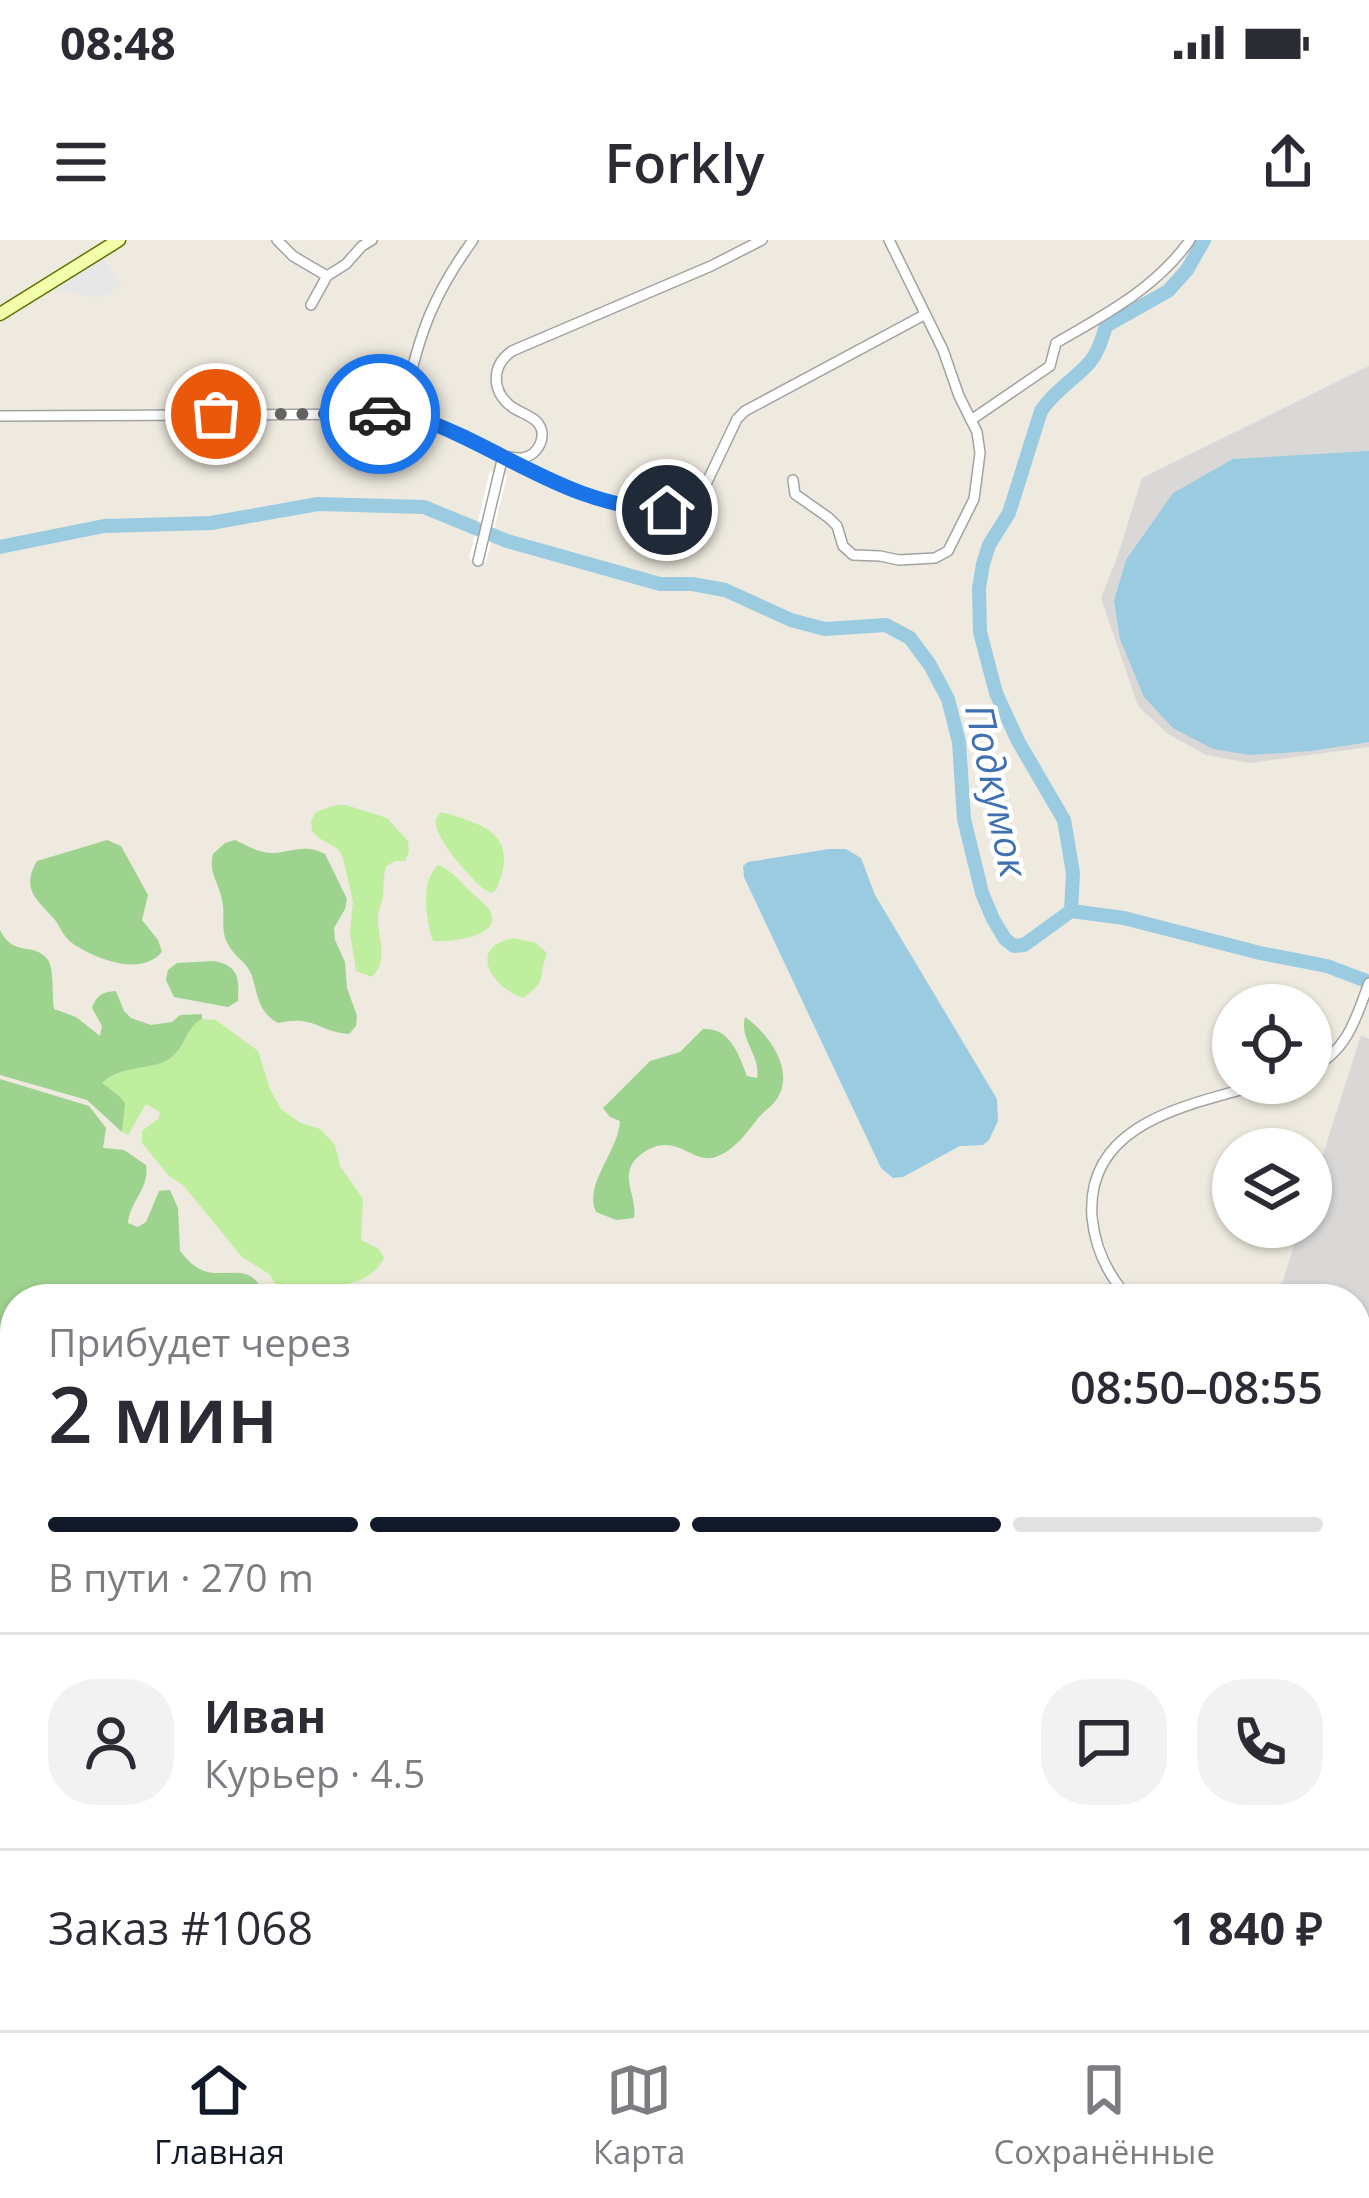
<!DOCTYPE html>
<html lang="ru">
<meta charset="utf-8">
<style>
:root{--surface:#fff;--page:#f2f2f3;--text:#2b2b33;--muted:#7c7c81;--line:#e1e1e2;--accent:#111827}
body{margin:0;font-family:"Open Sans",sans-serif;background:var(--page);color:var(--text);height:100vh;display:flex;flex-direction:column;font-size:45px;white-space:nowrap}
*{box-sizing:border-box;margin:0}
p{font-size:39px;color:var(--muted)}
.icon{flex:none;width:66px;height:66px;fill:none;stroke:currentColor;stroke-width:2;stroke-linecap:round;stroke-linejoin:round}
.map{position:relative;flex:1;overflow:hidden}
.panel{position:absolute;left:0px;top:1044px;width:1371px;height:747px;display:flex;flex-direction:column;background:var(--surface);border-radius:48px 48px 0 0;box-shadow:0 3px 9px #0004}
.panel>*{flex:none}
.fabs{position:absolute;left:1212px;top:744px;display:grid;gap:24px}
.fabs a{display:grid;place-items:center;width:120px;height:120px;border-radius:50%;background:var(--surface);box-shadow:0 3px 9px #0004;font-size:60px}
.pin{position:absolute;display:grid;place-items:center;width:102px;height:102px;color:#fff;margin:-51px;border:6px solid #fff;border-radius:50%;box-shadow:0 3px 12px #0007}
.courier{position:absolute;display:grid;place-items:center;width:120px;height:120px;margin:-60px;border:9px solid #1a73e8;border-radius:50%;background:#fff;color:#222;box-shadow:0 3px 15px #0007}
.head em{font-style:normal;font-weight:600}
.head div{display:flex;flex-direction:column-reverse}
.head{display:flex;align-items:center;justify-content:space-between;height:204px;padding:0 48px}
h1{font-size:78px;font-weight:600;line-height:90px}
.bar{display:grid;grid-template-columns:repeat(4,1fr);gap:18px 12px;align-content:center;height:144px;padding:0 48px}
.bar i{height:15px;border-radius:9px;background:var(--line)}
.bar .on{background:var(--accent)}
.bar p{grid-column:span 4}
.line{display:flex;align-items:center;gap:30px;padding:0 48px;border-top:3px solid var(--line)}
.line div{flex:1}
.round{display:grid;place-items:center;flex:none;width:126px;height:126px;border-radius:48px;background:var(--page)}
.status{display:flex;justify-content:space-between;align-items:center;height:84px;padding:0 60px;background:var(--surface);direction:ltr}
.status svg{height:33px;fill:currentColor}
header{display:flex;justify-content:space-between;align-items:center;height:156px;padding:0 48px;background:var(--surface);font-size:54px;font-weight:600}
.tabs{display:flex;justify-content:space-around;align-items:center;height:168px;border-top:3px solid var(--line);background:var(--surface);font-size:33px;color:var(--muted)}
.tabs a{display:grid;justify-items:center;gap:6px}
.tabs .on{color:var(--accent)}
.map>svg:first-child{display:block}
</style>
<div class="status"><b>08:48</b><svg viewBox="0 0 49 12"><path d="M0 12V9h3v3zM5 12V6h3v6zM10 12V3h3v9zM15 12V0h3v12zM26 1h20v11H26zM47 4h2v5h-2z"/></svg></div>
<header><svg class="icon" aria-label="menu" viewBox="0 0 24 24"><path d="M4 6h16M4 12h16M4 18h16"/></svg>Forkly<svg class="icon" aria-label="share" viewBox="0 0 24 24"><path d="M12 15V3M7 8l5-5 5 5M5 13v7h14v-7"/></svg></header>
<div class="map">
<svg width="1369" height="1790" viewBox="0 0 1369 1790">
<rect width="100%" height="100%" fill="#eeeadf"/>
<!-- residential -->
<g fill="#d9d8d7">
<polygon points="1369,126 1369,507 1250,523 1206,515 1168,494 1138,466 1101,358 1118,315 1142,238"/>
<polygon points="1361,795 1369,799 1369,1416 1356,1408 1356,1059 1277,1059 1300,987 1311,987 1311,952"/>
</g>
<!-- grass -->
<g fill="#bfee9e">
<path d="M336,565H346L387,578L408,601L409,612L405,621H395L386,626C383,637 384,645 383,657C382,664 378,670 378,677C377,699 390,719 372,737L356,731L350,693L353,661L343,618L338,609L319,598L312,591L311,581L316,572Z"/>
<path d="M441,572C486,585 520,594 496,650L491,653L482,648C466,632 438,603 435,581Z"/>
<path d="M438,625C451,630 458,639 468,649C474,656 484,662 489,669C506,698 448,702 433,701C426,679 420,641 438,625Z"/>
<path d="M514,698L536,703L547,713C537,737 550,739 523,758C493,748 465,707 514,698Z"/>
<path d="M202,779L216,780L258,811L270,849L281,869L299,882L320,889L335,905L340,926L363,959L361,1000L379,1009L384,1018C369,1049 329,1046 298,1051L295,1055L278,1048L269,1034L242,1017L183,945L169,936L142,903V891L159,878L160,872L146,864L128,895L122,892L124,863L101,843C122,823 154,832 173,816C186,805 186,787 202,779Z"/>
</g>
<!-- forest -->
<g fill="#9dd28f">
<path d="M107,600L121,606L148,655L142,680L158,700L162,712C141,737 95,719 72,703C63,696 61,688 55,680C38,660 20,650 37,621Z"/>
<path d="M235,600C247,606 261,614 275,613C294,611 307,604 325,614L347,659L345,669L334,688L335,700L345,722L347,748L357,776L356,786L349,794C316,791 315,775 278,783C258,772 258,755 252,736C248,723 235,717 229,706C219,690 226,676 222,660C219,642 208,633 213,614L225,603Z"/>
<path d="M0,690C13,718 34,701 48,720C54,728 52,757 54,769L76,777L100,796L102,786L92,768C97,755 102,752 116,751L124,771L131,778L151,785L172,782L180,775L202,774V779C186,787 186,805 173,816C155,832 122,823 102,843L118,855L125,863L122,892L87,860L0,835Z"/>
<path d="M214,721C239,726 239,738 238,761L228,767L174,757L166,740L168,730L177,723Z"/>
<path d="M745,777C767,792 795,829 778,857C773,866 765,870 759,877C747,892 737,908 718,916C693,928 675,886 639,916C617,935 638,956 634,978L616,980L596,972C583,944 619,911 620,881L610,877L603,868L650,821L680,812L703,789C730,787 739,815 747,836L757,838C761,815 739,800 745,777Z"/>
<path d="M0,839L89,866L106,888L103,908L124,910L146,925C150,948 130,961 128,983L138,987L146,982L159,951L170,950L178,968L180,1011C187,1019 193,1027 204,1031C226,1038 248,1023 261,1048L247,1059H15V1140L3,1143L6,1156L0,1159Z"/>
<polygon points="1356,1417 1369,1426 1369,1787 1362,1789 1354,1785 1356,1776"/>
<polygon points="49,1776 227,1776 210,1788 198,1790 41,1790"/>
<polygon points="534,1776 895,1776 892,1790 541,1790"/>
<polygon points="1069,1776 1226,1776 1213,1790 1071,1790"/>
</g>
<!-- parking -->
<polygon fill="#e7e7e7" points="103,19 121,44 102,58 53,50"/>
<!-- water -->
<g fill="#9acbe1">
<polygon points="1369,211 1369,502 1311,511 1250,515 1213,509 1173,488 1144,457 1120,399 1114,361 1126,320 1173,253 1233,219"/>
<polygon points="829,609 846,609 861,618 875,655 997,859 998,881 989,900 983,905 960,906 903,937 893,938 881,928 744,637 743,626 748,622"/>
</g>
<!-- pier -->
<polygon fill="#fff" points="490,231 507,235 486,323 469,319"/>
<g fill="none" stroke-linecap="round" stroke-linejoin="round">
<!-- river -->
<g stroke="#9acbe1" stroke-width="14">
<polyline points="0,307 104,286 211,283 318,264 424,267 507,301 660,344 692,344 725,350 791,380 825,389 886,385 910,398 930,425 948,459 959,502 964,579 982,653 993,679 1005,699 1014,706 1024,705 1071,671 1124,678 1260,713 1327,726 1369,742"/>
<path d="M1071,671L1073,633L1064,580L1018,501L996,453L980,392L979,348L983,324L989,305L1009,273L1041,171C1054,151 1074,140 1090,122C1098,112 1102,99 1106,86L1168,51L1187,30L1204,0"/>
</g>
<defs>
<g id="street">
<polyline points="277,0 293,16 327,36"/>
<polyline points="311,65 327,36 346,24 362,6 372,0"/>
<circle cx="403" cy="172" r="15"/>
<path d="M405,158C420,92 433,55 473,0"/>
<polyline points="0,176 388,174"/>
<path d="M417,177C504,208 570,268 667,270"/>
<path d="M971,180L1050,126L1056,103C1106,74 1156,48 1190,0"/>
<path d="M503,216C510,217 516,218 522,218C538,216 549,195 537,182C530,175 519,172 512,167C491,151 491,126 512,111L711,26L762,0"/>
<polyline points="793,240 795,254 829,278 837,286 843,306 853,315 880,316 899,320 935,318 948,311 974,259 980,213 977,192 959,156 943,110 889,0"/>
<polyline points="707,242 737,179 745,171 924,75"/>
<polyline points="478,321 503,216"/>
<path d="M1311,828C1347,812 1356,778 1369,743"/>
<path d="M1130,1059C1107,1035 1095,1009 1092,977C1085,879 1196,864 1265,843"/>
<polyline points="1356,1152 1369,1144"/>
</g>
<polyline id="secondary" points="0,74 119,0"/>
<g id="primary">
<polyline points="1356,1398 1369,1405"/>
<polyline points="0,1446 15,1444"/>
</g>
</defs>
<!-- street casing -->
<use href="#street" stroke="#a2a2a2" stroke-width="12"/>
<!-- secondary casing -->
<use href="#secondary" stroke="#5e7300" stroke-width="15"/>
<!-- primary casing -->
<use href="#primary" stroke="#916c00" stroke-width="16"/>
<!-- street -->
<use href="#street" stroke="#fff" stroke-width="9"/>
<!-- secondary -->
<use href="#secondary" stroke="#f4ffab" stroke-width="12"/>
<!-- primary -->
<use href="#primary" stroke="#ffd892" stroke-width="14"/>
</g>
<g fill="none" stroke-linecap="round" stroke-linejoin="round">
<!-- done -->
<polyline stroke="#656360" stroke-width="12" stroke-dasharray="0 21.6" points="216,174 380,174"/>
<!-- route -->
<path stroke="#1a73e8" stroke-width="15" d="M380,174H388C393,189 408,191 416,177C504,208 570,268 667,270"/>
</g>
<g text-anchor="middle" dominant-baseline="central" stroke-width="9" stroke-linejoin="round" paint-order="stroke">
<!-- water labels -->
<g font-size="39" font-style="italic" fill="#3f70b2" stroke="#fff">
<text transform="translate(998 550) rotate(78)">Подкумок</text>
</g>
</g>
</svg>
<div class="fabs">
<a><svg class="icon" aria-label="locate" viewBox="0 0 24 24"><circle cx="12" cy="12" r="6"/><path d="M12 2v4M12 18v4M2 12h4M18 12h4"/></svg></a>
<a><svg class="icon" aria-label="layers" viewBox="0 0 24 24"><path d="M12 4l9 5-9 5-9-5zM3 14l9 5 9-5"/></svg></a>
</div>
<div class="pin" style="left:216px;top:174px;background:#ea580c"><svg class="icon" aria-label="bag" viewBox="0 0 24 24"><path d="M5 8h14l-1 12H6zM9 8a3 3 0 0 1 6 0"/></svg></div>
<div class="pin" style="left:667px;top:270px;background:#1f2937"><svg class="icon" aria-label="home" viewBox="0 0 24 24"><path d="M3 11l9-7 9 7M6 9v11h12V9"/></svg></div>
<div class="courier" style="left:380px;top:174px"><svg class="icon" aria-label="car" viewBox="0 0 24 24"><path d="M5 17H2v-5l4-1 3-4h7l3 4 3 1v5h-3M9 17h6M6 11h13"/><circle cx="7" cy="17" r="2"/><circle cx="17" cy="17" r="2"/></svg></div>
<section class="panel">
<div class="head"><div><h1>2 мин</h1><p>Прибудет через</p></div><em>08:50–08:55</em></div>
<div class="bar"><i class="on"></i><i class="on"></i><i class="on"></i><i></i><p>В пути · 270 m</p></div>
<div class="line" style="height:216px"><a class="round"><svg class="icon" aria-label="person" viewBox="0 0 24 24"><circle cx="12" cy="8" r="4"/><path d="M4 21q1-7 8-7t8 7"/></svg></a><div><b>Иван</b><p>Курьер · 4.5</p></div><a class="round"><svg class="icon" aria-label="chat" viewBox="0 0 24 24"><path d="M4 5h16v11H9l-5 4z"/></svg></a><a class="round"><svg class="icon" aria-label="phone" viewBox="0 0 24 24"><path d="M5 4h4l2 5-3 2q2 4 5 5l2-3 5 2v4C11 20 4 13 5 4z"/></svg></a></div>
<div class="line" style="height:156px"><div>Заказ #1068</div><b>1 840 ₽</b></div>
</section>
</div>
<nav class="tabs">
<a class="on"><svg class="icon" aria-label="home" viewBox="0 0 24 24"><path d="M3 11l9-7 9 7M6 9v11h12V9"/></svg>Главная</a>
<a><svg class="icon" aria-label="map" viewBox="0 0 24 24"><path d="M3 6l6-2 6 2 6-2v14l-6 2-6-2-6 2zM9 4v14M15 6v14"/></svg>Карта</a>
<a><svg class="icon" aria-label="saved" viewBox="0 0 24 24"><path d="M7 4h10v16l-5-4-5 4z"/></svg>Сохранённые</a>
</nav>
